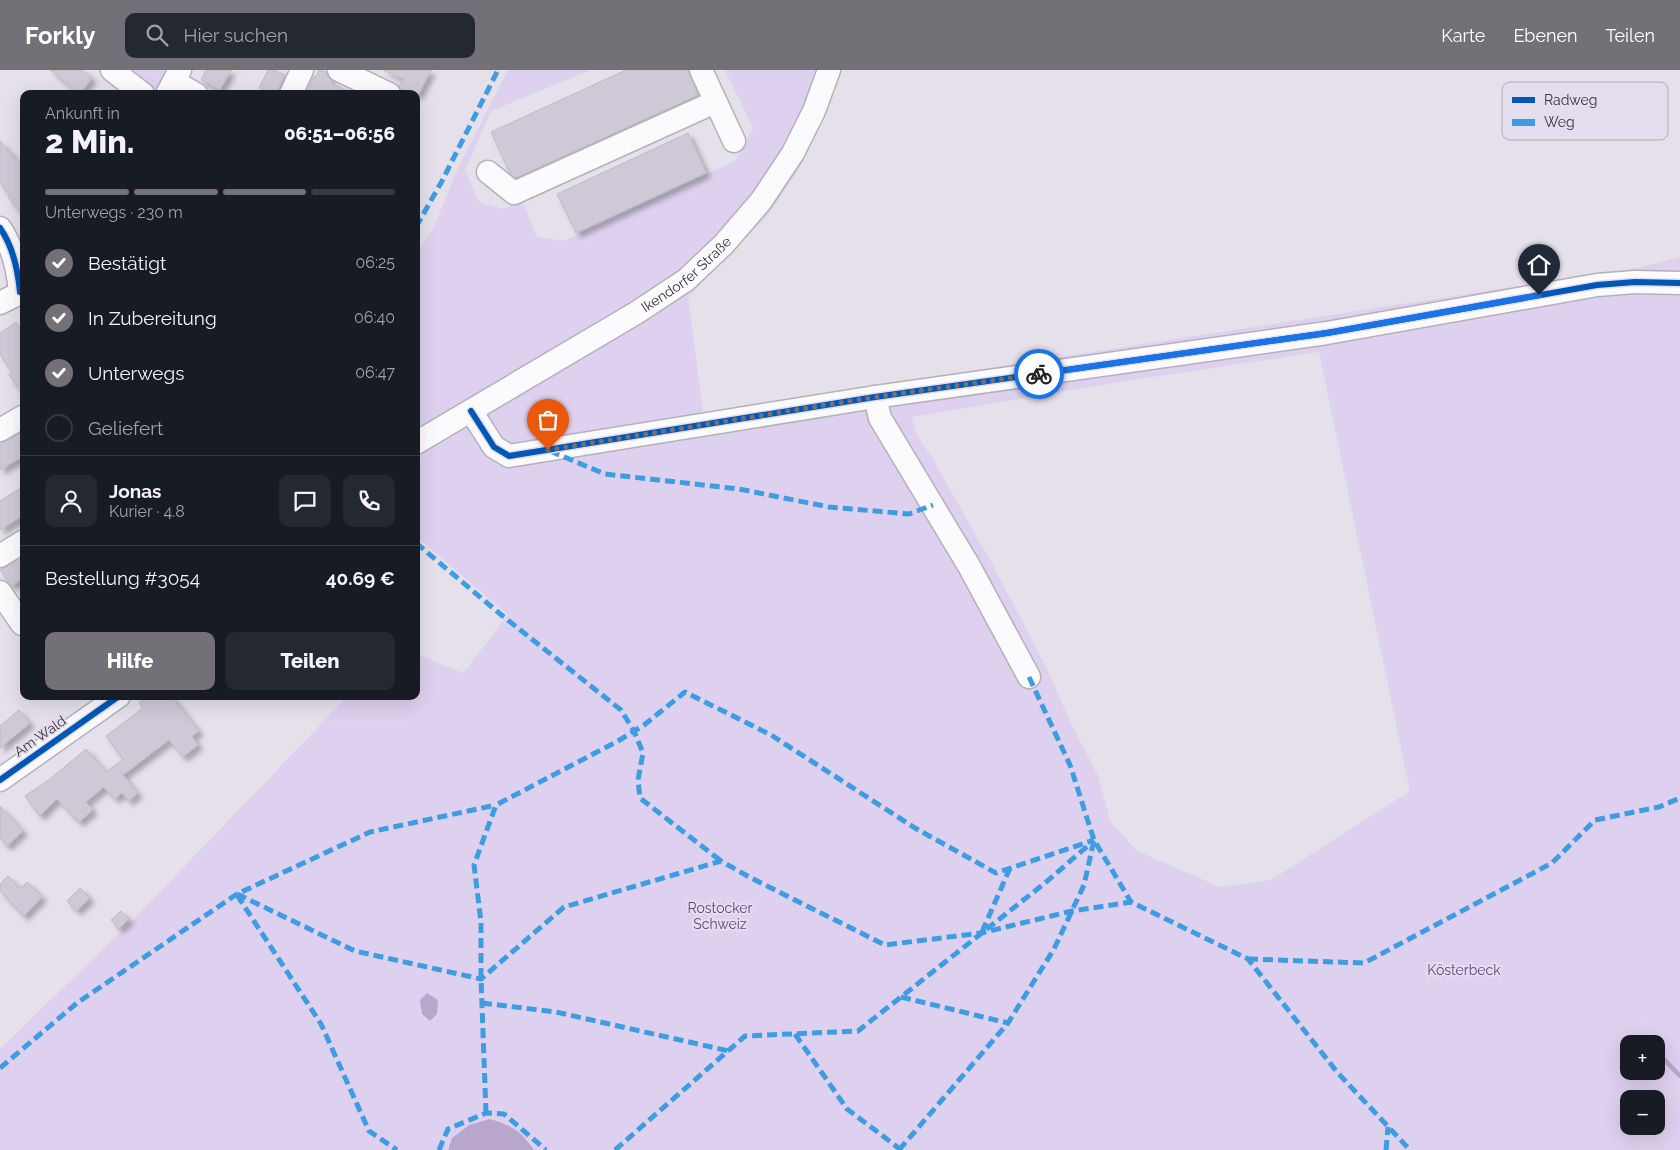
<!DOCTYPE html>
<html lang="de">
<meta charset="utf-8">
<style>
:root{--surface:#171b24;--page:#242831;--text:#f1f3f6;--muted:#9ea1a6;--line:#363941;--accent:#747078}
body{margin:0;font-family:Raleway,sans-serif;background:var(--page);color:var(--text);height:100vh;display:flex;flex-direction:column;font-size:19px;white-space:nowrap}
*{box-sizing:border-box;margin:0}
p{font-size:16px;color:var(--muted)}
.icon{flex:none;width:28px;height:28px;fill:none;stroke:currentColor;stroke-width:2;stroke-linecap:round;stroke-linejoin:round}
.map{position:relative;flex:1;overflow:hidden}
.details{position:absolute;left:20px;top:20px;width:400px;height:610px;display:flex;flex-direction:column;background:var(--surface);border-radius:10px;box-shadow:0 5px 20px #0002}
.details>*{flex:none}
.controls{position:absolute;left:1620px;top:965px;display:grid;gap:10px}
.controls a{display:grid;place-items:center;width:45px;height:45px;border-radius:10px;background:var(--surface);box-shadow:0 5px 20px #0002;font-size:25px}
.pin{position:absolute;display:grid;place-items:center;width:42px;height:42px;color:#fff;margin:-51px -21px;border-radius:50% 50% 50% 0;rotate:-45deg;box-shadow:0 0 5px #0007}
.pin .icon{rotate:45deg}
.courier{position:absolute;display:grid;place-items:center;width:50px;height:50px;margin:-25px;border:4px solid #1a73e8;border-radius:50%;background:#fff;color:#222;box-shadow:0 1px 6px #0007}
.overview em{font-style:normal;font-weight:800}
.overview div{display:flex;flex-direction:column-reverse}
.overview{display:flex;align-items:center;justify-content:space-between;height:85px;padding:0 25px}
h1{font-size:32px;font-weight:800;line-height:38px}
.bar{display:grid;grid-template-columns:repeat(4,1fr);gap:8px 5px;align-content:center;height:60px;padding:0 25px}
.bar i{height:6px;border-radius:4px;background:var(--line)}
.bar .selected{background:var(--accent)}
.bar p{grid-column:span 4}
.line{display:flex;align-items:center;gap:12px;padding:0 25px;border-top:1px solid var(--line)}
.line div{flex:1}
.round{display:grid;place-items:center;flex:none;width:52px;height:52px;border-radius:10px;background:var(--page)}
ol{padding:0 25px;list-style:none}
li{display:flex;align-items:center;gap:15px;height:55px}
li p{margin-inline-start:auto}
li .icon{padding:5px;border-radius:50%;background:var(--accent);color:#fff;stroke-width:4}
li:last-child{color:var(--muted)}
li i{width:28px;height:28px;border:2px solid var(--line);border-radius:50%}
.button{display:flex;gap:10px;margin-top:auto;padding:10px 25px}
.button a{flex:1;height:58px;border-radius:10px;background:var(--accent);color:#fff;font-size:20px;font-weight:800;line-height:58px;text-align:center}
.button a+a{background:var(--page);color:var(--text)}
header{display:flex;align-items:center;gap:30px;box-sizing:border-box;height:70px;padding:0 25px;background:var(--accent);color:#fff}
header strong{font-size:24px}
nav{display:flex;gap:28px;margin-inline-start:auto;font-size:18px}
.search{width:350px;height:45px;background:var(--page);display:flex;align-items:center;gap:12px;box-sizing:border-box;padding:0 18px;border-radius:10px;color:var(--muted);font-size:19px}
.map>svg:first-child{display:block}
</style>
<header>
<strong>Forkly</strong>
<div class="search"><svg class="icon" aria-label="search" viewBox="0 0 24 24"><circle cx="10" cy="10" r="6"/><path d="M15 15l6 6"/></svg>Hier suchen</div>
<nav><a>Karte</a><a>Ebenen</a><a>Teilen</a></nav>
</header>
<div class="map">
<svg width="1680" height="1080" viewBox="0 0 1680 1080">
<defs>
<filter id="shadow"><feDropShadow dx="4.5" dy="4.5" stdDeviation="2.5" flood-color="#0004"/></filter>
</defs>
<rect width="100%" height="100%" fill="#e5e0ea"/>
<!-- green -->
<g fill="#ded0ef" fill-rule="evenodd">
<path d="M122,0H173C170,5 168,14 163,18C150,29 132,8 122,0Z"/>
<path d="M508,0H591L491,41L465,100L479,132L502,139L523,132L537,167L563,171L735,91L753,58L725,0H840L826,43L798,101L767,146L688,227L703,342L1637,198L1680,187V1080H534L527,1069L448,1076V1080H0V979L133,850L348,626H416V584L463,603L508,545L416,466V392L422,388L416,380V185L434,157L457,100ZM1319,282L1410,721L1271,810L1220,817L1137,781L1110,751L1099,708L1072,655L1045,595L995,499L931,386L916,364L912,347L1120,312ZM1629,974H1656V1001H1629ZM1629,1029H1656V1056H1629Z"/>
</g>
<!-- water -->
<g fill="#b8a6cc">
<polygon points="427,923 438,930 437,944 430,951 422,944 420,930"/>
<path d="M490,1049C511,1055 521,1061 534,1080H448L452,1068L469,1055Z"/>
</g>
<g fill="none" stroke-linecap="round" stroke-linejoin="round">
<!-- stream -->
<g stroke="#b8a6cc" stroke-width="4.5">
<polyline points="1646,970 1650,974"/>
<polyline points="1656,981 1680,1006"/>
</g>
</g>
<!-- building -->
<g fill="#cfc8d7" stroke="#bebbc1" filter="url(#shadow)">
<polygon points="50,0 82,0 92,8 80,24"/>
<polygon points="206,0 231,0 220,20 201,10"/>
<polygon points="268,0 273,0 285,5 276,24 271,24 259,18"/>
<polygon points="319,0 326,2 328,7 332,11 331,13 354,24 306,24 314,6 316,7"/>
<polygon points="383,0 431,0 419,24 402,24 399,16 403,9"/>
<polygon points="626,0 688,0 698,25 516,108 510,103 491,62"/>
<polygon points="688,63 706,103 576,163 557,124"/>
<polygon points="0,71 24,99 24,146 8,127 10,125 0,113"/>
<polygon points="16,252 24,263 24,326 9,305 12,303 0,284 0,263"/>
<polygon points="24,361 24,386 0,400 0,374"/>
<polygon points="24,416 24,445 0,460 0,431"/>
<polygon points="24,487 24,507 12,516 0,500"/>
<polygon points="148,626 171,626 199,661 192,666 198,675 183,687 169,670 123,705 138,723 129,731 122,723 115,729 104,717 86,732 93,740 79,752 57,729 40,746 25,726 50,709 86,679 106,702 123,689 106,666 143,638 139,633"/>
<polygon points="19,640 30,653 0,678 0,656"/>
<polygon points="0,736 23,761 7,776 0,768"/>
<polygon points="8,806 20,819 27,812 42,827 24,846 0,821 0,814"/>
<polygon points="80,818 90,828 77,841 67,831"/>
<polygon points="121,841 129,849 119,859 111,850"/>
</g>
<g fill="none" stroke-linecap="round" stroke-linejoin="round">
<defs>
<g id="minor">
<polyline points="112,0 143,24"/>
<polyline points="339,0 389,24"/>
<polyline points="701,0 734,71"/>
<polyline points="175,12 196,24"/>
<polyline points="167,24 180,0"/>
<polyline points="291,24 302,0"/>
<polyline points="488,102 514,123 715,32"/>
<path d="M0,158C12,175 18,201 20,222"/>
<polyline points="0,233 24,221"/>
<polyline points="875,327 880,348 969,496 1029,607"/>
<polyline points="471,341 494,377 509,386 875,327 1327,263 1597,215 1635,212 1680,213"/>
<polyline points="0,360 24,346"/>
<path id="s1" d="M416,373L636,243L686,210L724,174L761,131L793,83L814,41L829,0"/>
<polyline points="0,486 24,471"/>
<polyline points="0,522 22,554"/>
<polyline points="0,710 119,626"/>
</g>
</defs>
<!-- minor casing -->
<use href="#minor" stroke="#b5b1b8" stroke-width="25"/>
<!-- minor -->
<use href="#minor" stroke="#fbfafc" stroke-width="22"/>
<!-- quiet -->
<g stroke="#3e9de2" stroke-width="5" stroke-dasharray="10 5" stroke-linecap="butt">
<polyline points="416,157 442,111 498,0"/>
<polyline points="550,381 605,404 739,419 829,437 909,444 933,435"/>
<polyline points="416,473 499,543 621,640 634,661 643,683 638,710 640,728 721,791"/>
<polyline points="1029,607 1070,695 1094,770 1131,832 1248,889 1337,1002 1410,1080"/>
<polyline points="237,824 355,881 481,909 564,837 721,791 751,808 885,875 981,863 1072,841 1131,832"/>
<polyline points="237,825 321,954 369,1061 397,1080"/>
<polyline points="982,862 1010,798"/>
<polyline points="1248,889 1364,893 1552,793 1595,750 1659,737 1680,728"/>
<polyline points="901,927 1008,953"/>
<polyline points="482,933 556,942 729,981"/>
<polyline points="795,964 847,1039 900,1079"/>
<polyline points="0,998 77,933 237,824 370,762 496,735"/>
<polyline points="486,1043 481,909 481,852 474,795 496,735 618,671 644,655 685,622 771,665 915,758 996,803 1094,770"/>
<polyline points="439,1080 448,1059 486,1043 504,1044 546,1080"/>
<polyline points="615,1080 745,966 858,961 1045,813 1091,773"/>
<polyline points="899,1080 1008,953 1054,879 1084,815 1094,770"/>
<polyline points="1386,1080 1388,1057"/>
</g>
<defs>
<g id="cycleway">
<path d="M0,158C12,175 18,201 20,222"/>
<polyline points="471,341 494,377 509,386 875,327 1327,263 1597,215 1635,212 1680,213"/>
<polyline points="0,710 119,626"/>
</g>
</defs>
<!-- cycleway casing -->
<use href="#cycleway" stroke="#e4dded" stroke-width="9"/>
<!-- cycleway -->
<use href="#cycleway" stroke="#0057b8" stroke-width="6"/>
</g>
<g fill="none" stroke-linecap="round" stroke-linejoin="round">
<!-- done -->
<polyline stroke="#747078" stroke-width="5" stroke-dasharray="0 9" points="548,380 875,327 1039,304"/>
<!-- route -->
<polyline stroke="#1a73e8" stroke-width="6" points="1039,304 1327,263 1539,225"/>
</g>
<g text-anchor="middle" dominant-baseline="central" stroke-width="4" stroke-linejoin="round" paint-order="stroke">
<!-- street labels -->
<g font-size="14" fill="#37343a" stroke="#e4dded">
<text stroke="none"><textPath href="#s1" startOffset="319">Ikendorfer Straße</textPath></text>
<text transform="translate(40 666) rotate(-35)">Am Wald</text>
</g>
<!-- park labels -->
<g font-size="14" fill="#664586" stroke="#e4dded">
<text x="720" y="838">Rostocker<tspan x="720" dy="16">Schweiz</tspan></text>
<text x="1464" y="900">Kösterbeck</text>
</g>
</g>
<!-- legend -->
<rect x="1502" y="12" width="166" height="58" rx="8" fill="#e4dded" stroke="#b0aab7" stroke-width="1"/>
<rect x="1512" y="27" width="23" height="6" fill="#0057b8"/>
<rect x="1512" y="49" width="23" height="7" fill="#3e9de2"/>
<g font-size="14" fill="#37343a">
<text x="1544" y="35">Radweg</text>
<text x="1544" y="57">Weg</text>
</g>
</svg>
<div class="controls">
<a>+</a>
<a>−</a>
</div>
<div class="pin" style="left:548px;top:380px;background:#ea580c"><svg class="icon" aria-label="bag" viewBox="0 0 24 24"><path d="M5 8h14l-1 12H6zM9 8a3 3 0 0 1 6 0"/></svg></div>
<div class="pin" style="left:1539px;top:225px;background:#1f2937"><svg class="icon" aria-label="home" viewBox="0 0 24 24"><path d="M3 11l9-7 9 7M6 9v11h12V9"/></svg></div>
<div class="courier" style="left:1039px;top:304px"><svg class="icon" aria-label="bike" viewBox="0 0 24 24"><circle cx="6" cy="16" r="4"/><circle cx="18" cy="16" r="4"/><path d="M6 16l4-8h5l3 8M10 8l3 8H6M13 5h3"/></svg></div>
<section class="details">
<div class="overview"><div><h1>2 Min.</h1><p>Ankunft in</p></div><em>06:51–06:56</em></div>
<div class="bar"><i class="selected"></i><i class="selected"></i><i class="selected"></i><i></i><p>Unterwegs · 230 m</p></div>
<ol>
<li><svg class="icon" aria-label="check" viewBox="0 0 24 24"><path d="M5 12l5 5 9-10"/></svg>Bestätigt<p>06:25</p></li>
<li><svg class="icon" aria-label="check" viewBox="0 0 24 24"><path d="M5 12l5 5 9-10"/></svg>In Zubereitung<p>06:40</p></li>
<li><svg class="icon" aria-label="check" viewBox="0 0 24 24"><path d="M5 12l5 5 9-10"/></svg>Unterwegs<p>06:47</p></li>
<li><i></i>Geliefert</li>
</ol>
<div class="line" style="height:90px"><a class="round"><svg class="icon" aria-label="person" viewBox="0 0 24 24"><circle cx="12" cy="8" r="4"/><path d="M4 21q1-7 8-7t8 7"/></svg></a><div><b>Jonas</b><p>Kurier · 4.8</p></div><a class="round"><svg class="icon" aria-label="chat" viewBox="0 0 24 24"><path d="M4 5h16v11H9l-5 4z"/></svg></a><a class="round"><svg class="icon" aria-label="phone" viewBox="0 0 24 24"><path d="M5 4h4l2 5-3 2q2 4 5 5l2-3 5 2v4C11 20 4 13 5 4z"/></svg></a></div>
<div class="line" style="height:65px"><div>Bestellung #3054</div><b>40.69 €</b></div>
<div class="button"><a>Hilfe</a><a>Teilen</a></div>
</section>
</div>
